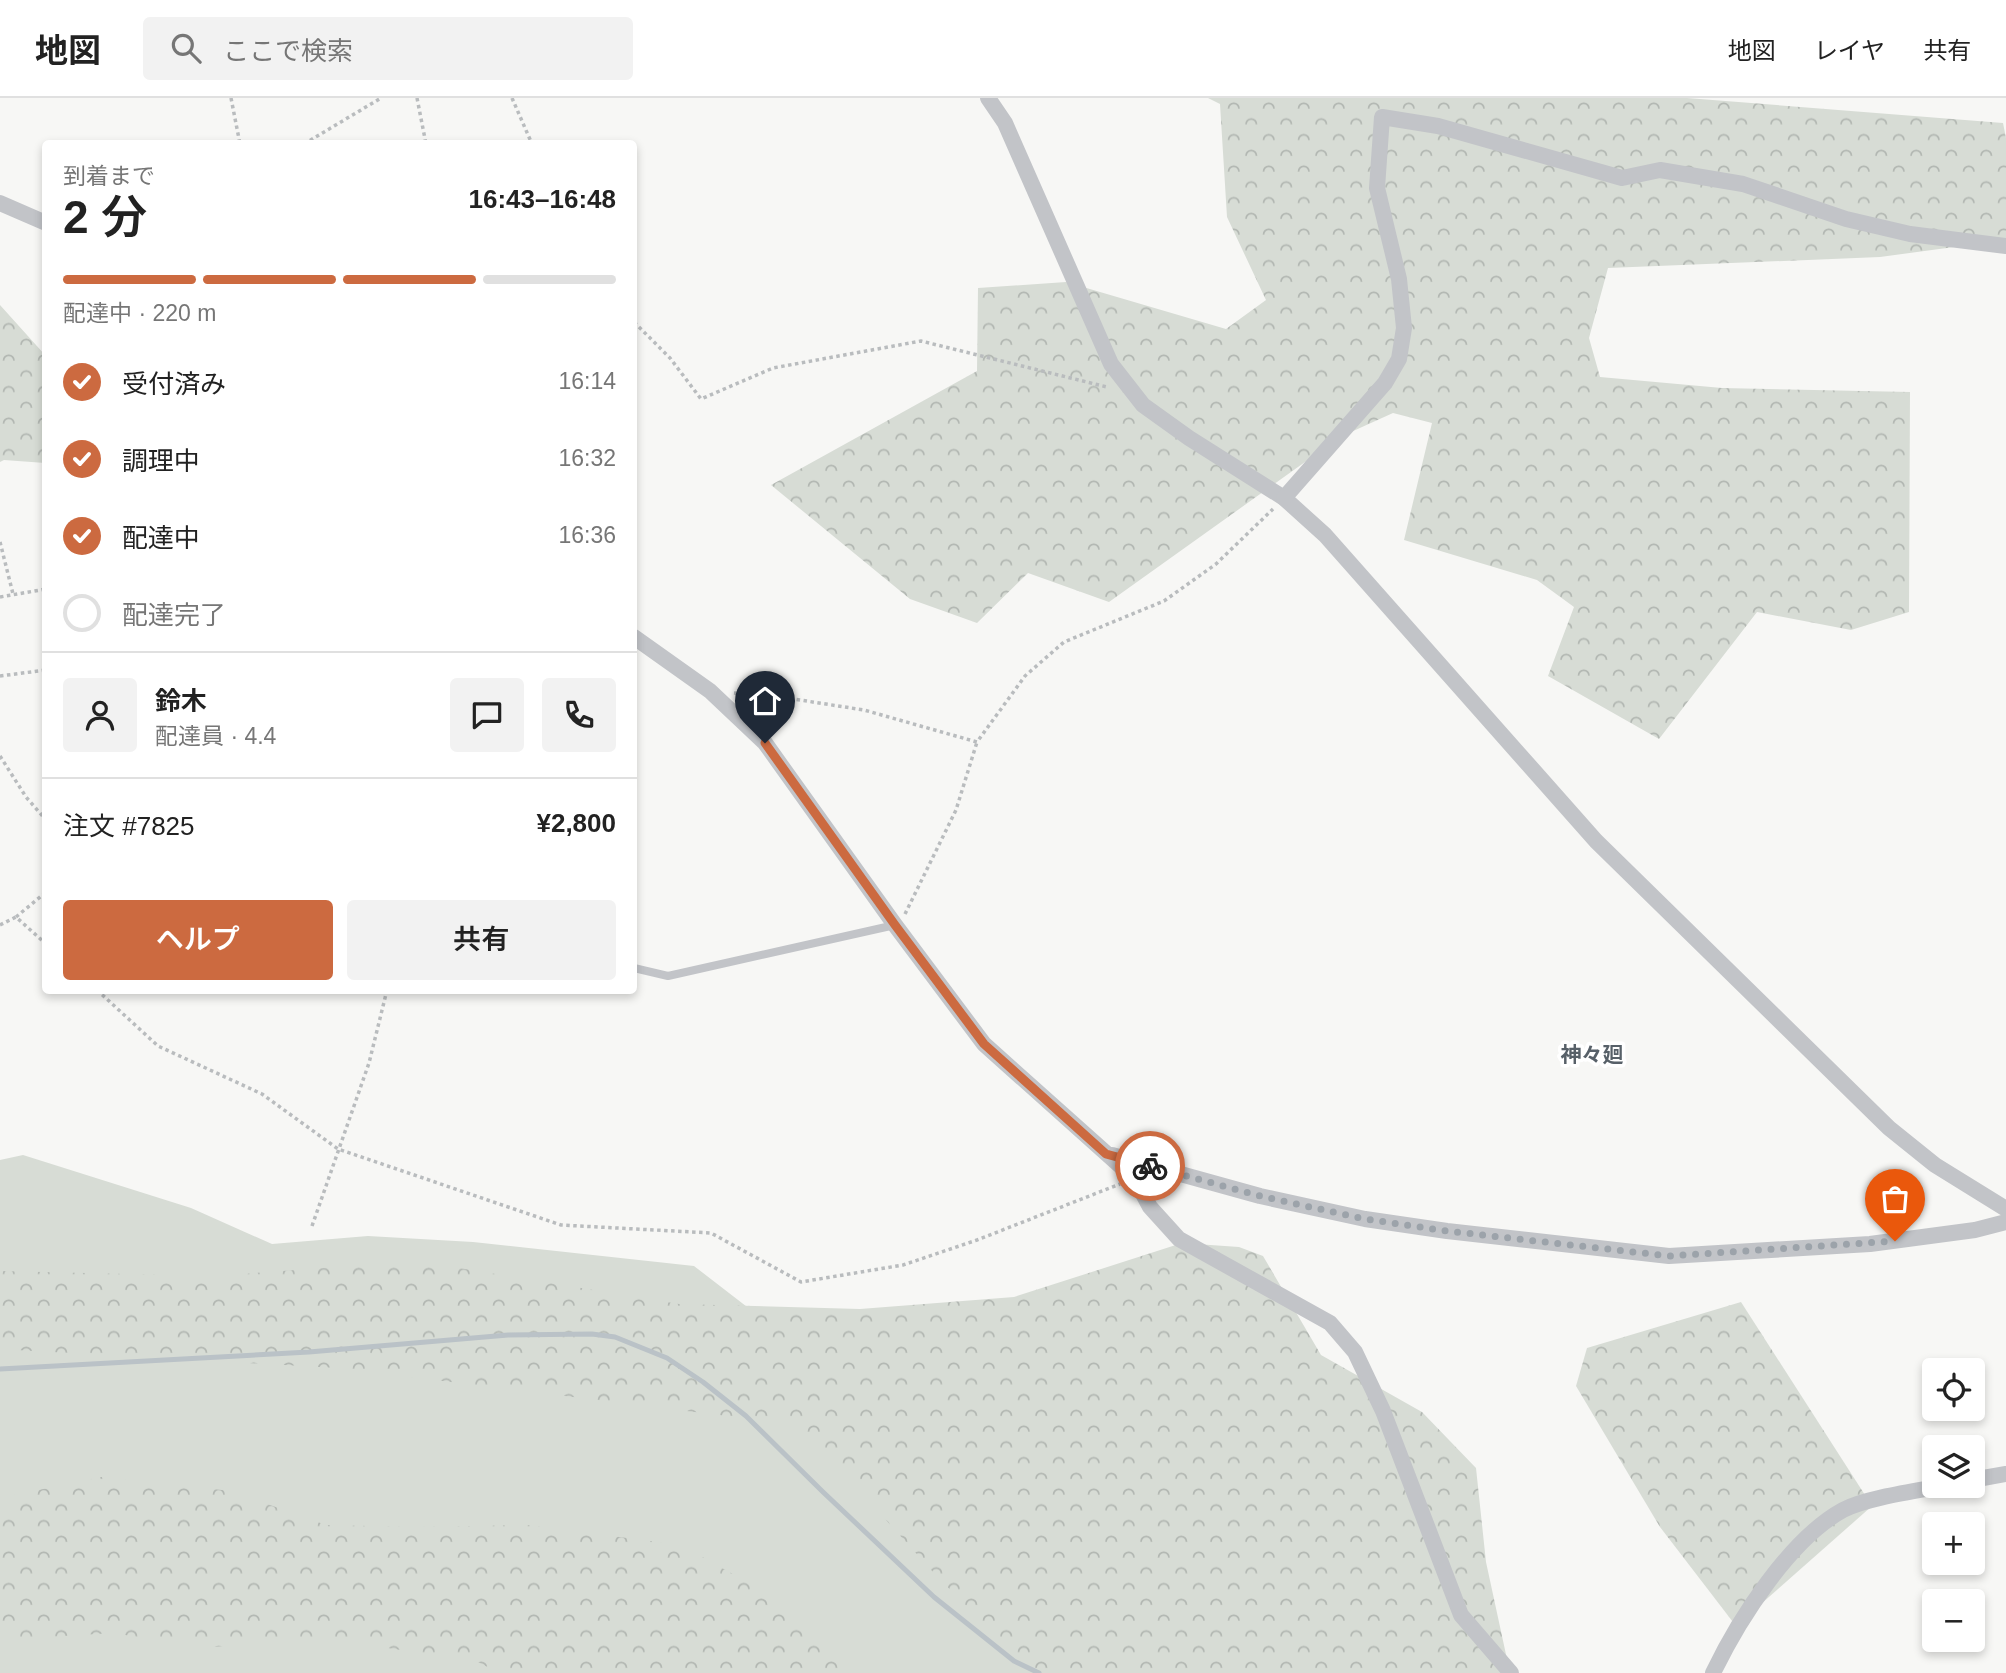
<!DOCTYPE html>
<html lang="ja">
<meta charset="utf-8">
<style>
:root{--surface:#fff;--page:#f2f2f2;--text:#222;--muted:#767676;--line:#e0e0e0;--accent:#cc6a40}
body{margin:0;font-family:Arial,"Noto Sans JP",sans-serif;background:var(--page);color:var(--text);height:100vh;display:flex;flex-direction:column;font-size:26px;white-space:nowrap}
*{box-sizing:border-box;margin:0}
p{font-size:23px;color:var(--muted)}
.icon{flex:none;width:38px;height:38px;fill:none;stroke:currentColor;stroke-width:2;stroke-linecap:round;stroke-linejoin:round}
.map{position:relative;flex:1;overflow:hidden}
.drawer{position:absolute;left:42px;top:42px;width:595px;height:854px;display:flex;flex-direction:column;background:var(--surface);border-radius:7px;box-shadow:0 4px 10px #0003}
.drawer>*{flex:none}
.controls{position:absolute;left:1922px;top:1260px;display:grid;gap:14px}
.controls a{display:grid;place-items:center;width:63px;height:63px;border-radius:7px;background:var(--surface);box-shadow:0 4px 10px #0003;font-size:35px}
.pin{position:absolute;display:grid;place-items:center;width:60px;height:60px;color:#fff;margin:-72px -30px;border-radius:50% 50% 50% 0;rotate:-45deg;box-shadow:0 0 7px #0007}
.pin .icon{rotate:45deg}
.courier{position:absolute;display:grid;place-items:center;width:70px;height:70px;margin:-35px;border:5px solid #cc6a40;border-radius:50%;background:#fff;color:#222;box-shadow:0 2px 9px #0007}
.overview em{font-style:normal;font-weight:600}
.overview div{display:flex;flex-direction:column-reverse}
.overview{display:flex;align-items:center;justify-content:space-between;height:119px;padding:0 21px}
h1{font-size:46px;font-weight:600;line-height:52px}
.bar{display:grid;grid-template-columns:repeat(4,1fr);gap:10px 7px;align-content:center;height:84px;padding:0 21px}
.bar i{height:9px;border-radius:5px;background:var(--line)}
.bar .current{background:var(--accent)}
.bar p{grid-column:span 4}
.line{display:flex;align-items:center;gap:18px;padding:0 21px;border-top:2px solid var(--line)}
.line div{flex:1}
.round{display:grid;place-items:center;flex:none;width:74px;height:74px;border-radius:7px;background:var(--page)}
ol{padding:0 21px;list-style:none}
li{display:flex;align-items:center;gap:21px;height:77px}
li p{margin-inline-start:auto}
li .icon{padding:7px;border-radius:50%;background:var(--accent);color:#fff;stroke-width:4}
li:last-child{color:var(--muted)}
li i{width:38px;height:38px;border:4px solid var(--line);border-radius:50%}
.primary-button{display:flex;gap:14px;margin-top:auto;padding:14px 21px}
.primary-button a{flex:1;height:80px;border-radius:7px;background:var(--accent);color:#fff;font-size:28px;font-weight:600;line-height:80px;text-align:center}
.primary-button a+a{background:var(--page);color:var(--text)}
header{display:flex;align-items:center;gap:42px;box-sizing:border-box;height:98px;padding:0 35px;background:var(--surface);border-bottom:2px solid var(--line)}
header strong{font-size:33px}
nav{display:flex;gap:38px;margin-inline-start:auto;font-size:24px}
.search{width:490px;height:63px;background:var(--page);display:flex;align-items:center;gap:18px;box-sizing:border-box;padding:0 24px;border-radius:7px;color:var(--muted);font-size:26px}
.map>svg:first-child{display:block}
</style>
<header>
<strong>地図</strong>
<div class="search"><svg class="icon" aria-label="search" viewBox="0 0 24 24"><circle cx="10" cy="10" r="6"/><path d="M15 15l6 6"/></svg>ここで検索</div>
<nav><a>地図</a><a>レイヤ</a><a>共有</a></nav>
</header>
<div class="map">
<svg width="2006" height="1575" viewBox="0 0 2006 1575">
<defs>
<pattern id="forest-crowns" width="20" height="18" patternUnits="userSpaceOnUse" patternTransform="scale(1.75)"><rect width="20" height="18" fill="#d7dcd5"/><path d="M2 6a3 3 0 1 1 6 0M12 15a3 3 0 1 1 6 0" fill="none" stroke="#b2b7b2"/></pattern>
</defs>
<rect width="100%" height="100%" fill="#f7f7f5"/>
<!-- green -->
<polygon fill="#d7dcd5" points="23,1057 191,1110 272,1146 368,1138 473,1144 694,1168 903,1329 1478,1575 0,1575 0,1062"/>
<!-- forest -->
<g fill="url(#forest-crowns)">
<polygon points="1208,0 1687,0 2003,25 2006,40 2006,142 1880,159 1608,170 1589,240 1600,279 1722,290 1910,294 1909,514 1851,532 1757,514 1659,641 1548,578 1574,509 1537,482 1404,442 1432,325 1393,315 1340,339 1109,504 1028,475 977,525 910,501 771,387 977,273 978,190 1066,184 1226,231 1266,202 1227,119 1220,6"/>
<polygon points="0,207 45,257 45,365 4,362 0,364"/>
<polygon points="1182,1145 1239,1149 1263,1158 1321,1257 1422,1314 1476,1370 1486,1464 1510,1575 1031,1575 933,1474 800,1327 337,1270 16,1252 0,1253 0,1173 215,1178 416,1163 679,1206 860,1211 1014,1199"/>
<polygon points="1741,1204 1872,1408 1736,1528 1660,1429 1576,1288 1587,1250"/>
<polygon points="101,1379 231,1393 326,1427 415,1429 527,1427 681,1447 790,1508 860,1575 499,1575 478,1564 317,1539 204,1550 113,1535 0,1542 0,1400"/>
</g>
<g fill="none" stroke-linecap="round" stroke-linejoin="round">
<!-- stream -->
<polyline stroke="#bac2c7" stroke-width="5" points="0,1271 309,1254 508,1237 592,1236 615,1239 667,1260 703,1284 746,1318 823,1394 934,1499 1014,1563 1039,1575"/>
<!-- path -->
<g stroke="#b9bcbe" stroke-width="3.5" stroke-dasharray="3.5 3.5" stroke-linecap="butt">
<polyline points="231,0 240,46"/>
<polyline points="417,0 426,46"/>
<polyline points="512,0 532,46"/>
<polyline points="304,46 381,0"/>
<polyline points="634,224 670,260 701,301 773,270 921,243 1107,289"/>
<polyline points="0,444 13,496"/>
<polyline points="0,499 46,491"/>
<polyline points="0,578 46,572"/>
<polyline points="734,595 768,597 864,612 977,644 1025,578 1064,544 1164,503 1216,466 1273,411"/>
<polyline points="0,658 26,699 46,722"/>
<polyline points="905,816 956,712 977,644"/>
<polyline points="16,819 46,794"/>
<polyline points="0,827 16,819 46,846"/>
<polyline points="97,892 158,948 262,996 338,1051 561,1127 711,1135 801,1184 903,1167 977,1142 1120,1086"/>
<polyline points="312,1128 369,965 387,892"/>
</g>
<!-- service -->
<polyline stroke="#c2c4c8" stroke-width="8" points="634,870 668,878 895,827"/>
<!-- minor -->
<g stroke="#c2c4c8" stroke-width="16">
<polyline points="988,0 1005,25 1111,266 1143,307 1189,340 1284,400 1325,437 1596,743 1889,1030 1935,1067 2006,1111"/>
<polyline points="0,105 46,125"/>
<polyline points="1284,400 1385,285 1399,261 1404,230 1399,181 1377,90 1382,19 1438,28 1622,80 1660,72 1743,86 1846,121 1910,136 2006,148"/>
<polyline points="634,539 710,593 765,645 895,827 984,946 1135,1081 1150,1109 1179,1141 1330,1225 1355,1254 1383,1313 1461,1517 1511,1575"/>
<polyline points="1112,1057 1260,1098 1365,1121 1447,1133 1669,1158 1870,1146 1975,1132 2006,1124"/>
<polyline points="1972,1382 2006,1376"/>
<path d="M1713,1575C1739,1521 1790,1441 1843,1412C1866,1400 1916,1393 1943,1388"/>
</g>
</g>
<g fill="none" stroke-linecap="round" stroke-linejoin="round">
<!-- done -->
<polyline stroke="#9ca3aa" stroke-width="7" stroke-dasharray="0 12.6" points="1150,1068 1260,1098 1365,1121 1447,1133 1669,1158 1895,1143"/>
<!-- route -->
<polyline stroke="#cc6a40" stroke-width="9" points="765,645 895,827 984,946 1106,1056 1150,1068"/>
</g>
<g text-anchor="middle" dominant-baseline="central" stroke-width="7" stroke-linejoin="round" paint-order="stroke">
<!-- quarter labels -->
<g font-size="21" font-weight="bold" fill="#576068" stroke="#fff">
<text x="1592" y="956">神々廻</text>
</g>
</g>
</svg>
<div class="controls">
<a><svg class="icon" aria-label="locate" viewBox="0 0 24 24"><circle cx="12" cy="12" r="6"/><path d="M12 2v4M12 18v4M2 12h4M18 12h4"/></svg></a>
<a><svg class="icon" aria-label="layers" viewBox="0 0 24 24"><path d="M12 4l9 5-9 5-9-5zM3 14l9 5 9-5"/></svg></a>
<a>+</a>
<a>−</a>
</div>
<div class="pin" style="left:1895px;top:1143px;background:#ea580c"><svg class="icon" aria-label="bag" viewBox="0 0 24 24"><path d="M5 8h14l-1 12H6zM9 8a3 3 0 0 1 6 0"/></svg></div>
<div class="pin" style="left:765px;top:645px;background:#1f2937"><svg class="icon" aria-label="home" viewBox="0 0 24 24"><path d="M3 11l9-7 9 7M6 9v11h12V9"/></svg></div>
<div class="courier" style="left:1150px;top:1068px"><svg class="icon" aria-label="bike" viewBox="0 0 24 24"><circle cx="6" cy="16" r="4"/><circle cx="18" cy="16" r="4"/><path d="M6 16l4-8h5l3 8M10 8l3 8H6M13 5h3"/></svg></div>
<section class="drawer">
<div class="overview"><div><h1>2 分</h1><p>到着まで</p></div><em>16:43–16:48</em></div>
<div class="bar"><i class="current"></i><i class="current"></i><i class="current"></i><i></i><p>配達中 · 220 m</p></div>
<ol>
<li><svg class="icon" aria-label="check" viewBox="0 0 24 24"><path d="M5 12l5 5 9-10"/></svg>受付済み<p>16:14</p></li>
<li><svg class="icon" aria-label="check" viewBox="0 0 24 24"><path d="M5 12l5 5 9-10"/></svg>調理中<p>16:32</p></li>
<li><svg class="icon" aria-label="check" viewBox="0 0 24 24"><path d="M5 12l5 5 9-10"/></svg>配達中<p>16:36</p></li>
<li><i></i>配達完了</li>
</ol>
<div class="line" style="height:126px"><a class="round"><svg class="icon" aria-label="person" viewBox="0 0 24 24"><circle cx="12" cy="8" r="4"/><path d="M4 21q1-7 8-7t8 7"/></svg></a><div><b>鈴木</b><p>配達員 · 4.4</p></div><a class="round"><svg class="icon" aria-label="chat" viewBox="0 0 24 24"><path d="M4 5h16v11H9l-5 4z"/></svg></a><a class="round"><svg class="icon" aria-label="phone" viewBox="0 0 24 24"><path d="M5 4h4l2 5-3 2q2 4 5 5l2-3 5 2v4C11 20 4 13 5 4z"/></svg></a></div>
<div class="line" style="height:91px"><div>注文 #7825</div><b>¥2,800</b></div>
<div class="primary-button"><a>ヘルプ</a><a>共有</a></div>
</section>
</div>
